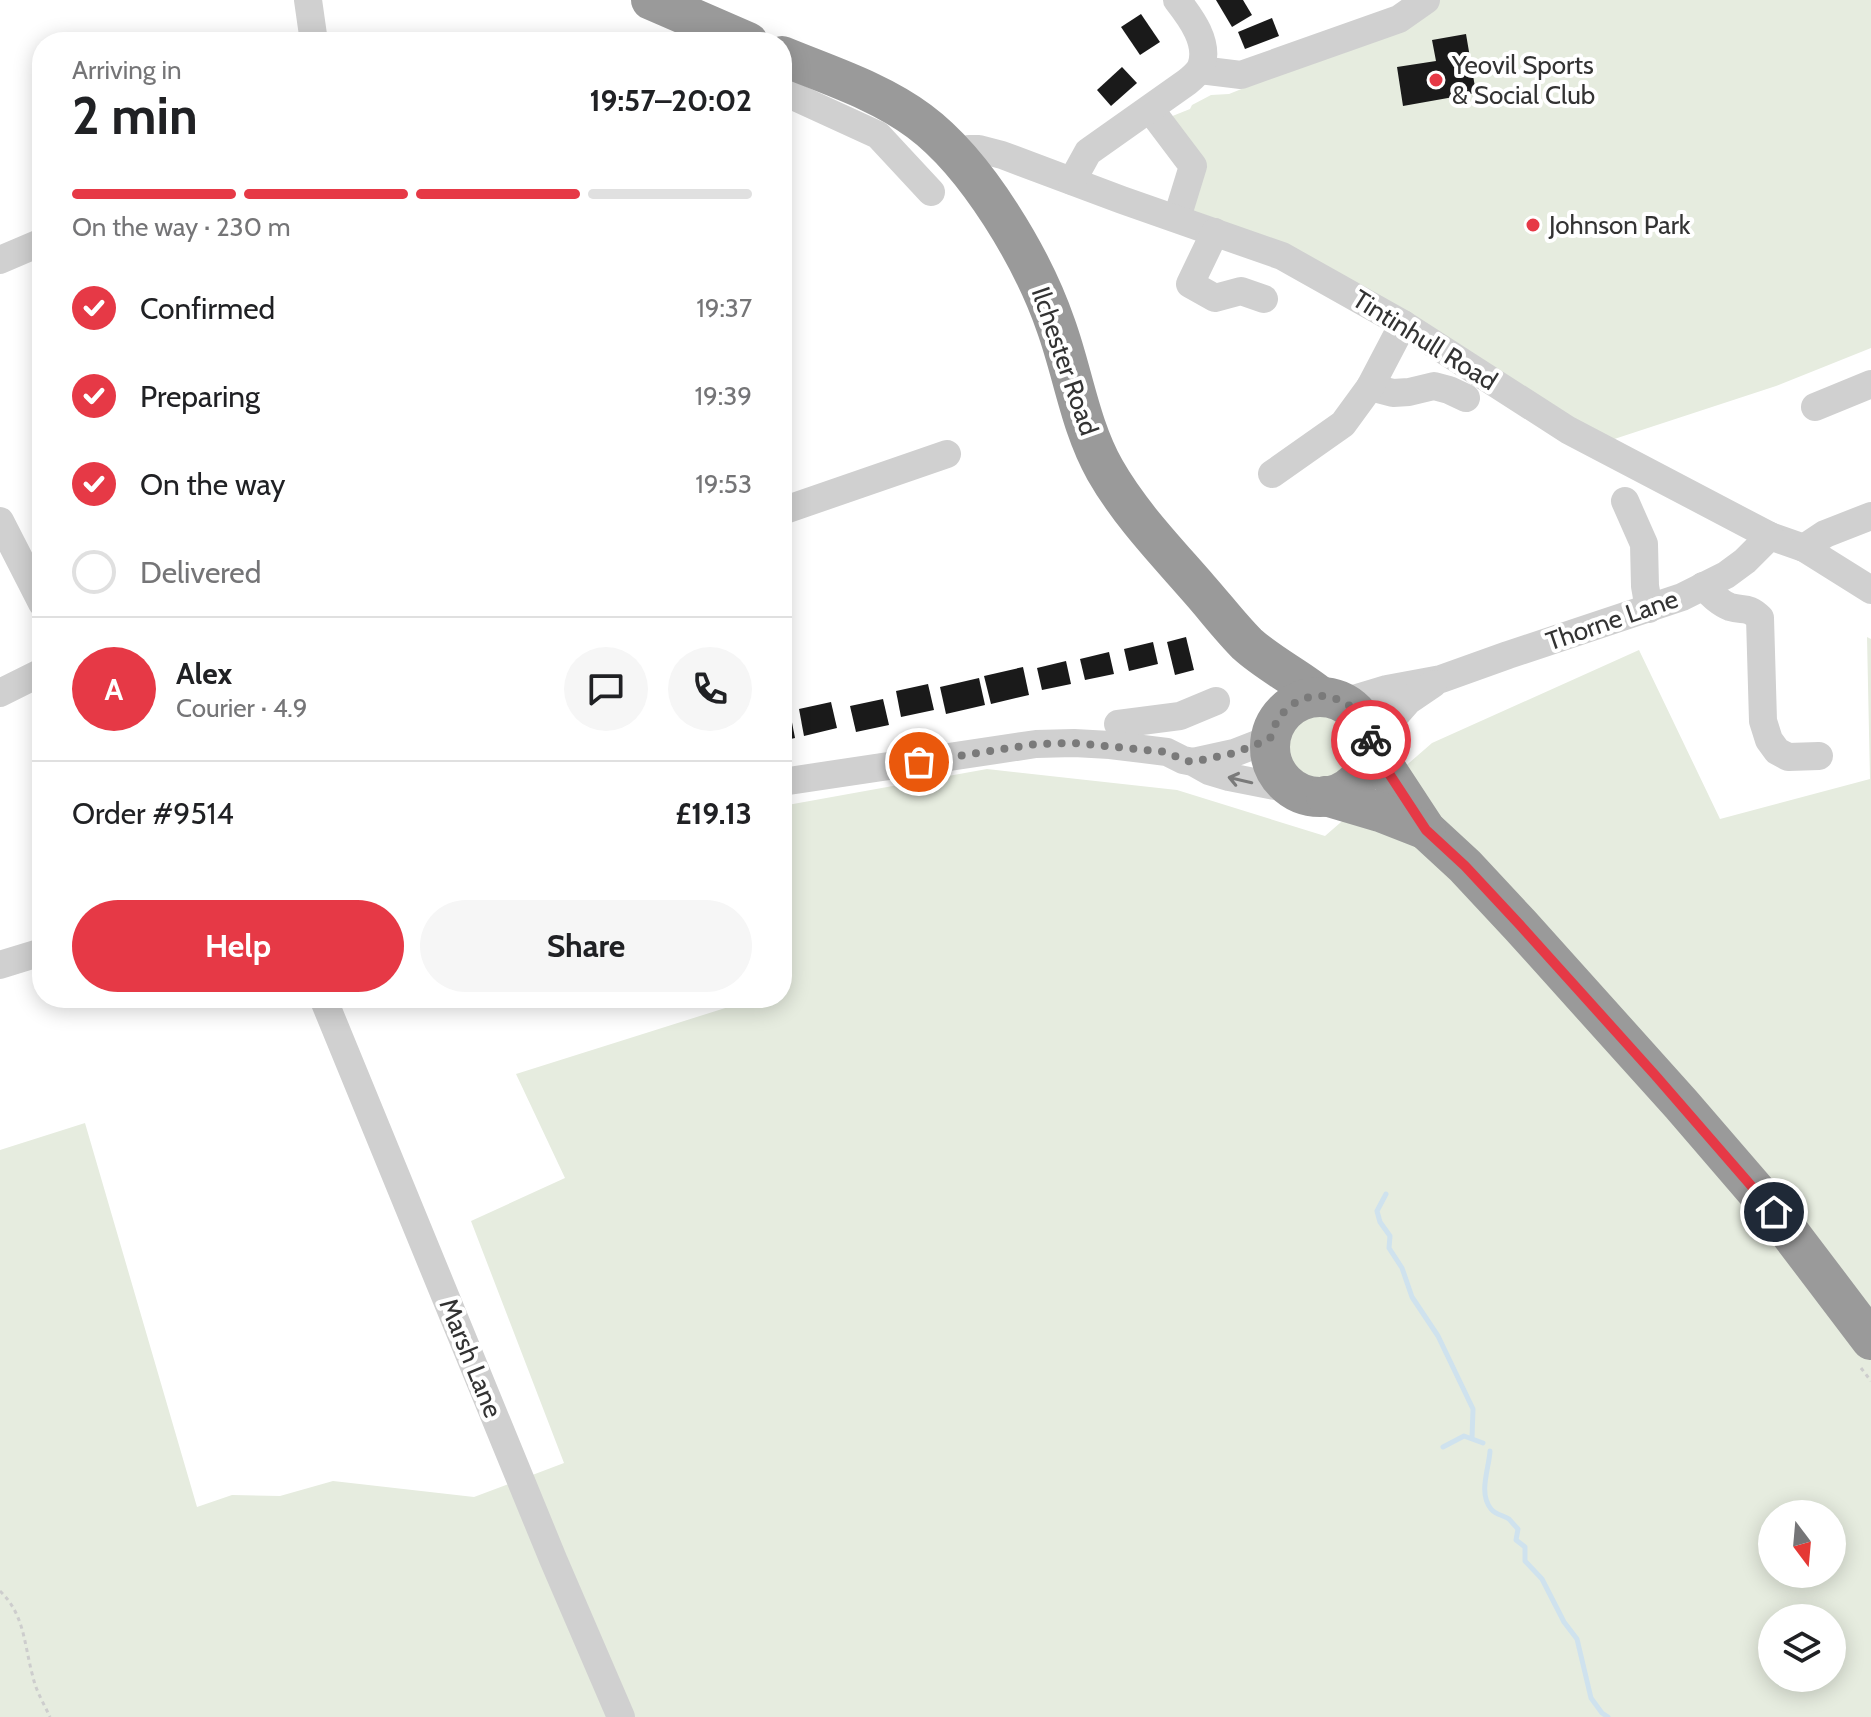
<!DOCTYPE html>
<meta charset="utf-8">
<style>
:root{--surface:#fff;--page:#f6f6f6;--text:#202124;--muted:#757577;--line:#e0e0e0;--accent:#e63946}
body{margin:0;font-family:Cabin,sans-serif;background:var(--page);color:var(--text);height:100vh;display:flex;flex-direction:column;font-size:30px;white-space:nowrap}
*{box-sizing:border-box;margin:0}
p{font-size:26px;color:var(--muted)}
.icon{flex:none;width:44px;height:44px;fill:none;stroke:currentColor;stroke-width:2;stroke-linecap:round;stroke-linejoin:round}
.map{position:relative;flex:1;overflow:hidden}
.panel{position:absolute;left:32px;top:32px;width:760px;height:976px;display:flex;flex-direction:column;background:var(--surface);border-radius:32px;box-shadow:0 4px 20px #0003}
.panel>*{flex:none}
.needle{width:52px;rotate:164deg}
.buttons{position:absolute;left:1758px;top:1500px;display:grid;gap:16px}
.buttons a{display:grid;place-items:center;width:88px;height:88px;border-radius:50%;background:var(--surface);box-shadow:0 4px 20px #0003;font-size:40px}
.pin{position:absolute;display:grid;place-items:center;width:68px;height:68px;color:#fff;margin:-34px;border:4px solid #fff;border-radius:50%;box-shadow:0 2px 8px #0007}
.courier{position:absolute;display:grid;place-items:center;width:80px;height:80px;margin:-40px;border:6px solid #e63946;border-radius:50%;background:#fff;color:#222;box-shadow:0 2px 10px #0007}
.headline em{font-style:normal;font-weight:800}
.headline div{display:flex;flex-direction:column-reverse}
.headline{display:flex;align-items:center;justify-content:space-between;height:136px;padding:0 40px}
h1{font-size:52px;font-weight:800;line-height:60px}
.bar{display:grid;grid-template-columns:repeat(4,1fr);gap:12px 8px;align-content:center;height:96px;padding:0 40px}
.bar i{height:10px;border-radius:6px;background:var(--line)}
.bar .active{background:var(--accent)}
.bar p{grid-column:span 4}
.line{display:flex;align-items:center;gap:20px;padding:0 40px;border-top:2px solid var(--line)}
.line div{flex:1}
.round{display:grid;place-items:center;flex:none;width:84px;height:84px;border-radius:42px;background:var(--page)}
ol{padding:0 40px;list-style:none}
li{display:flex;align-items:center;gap:24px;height:88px}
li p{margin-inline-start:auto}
li .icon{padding:8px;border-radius:50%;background:var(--accent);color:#fff;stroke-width:4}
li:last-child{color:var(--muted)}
li i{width:44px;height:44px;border:4px solid var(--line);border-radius:50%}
.button{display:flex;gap:16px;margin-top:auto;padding:16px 40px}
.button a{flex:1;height:92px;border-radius:48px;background:var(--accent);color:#fff;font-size:32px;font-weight:800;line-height:92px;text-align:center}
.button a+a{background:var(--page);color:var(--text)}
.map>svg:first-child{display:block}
</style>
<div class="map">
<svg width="1871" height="1717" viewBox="0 0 1871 1717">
<rect width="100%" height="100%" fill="#fff"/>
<!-- green -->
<g fill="#e6ecdf" fill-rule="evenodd">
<polygon points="1432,0 1871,0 1871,348 1776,386 1596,445 1403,324 1177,218 1193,166 1160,121 1190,109 1192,105 1211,95 1229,94 1356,43"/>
<path d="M1867,637L1871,639V1717H0V1150L85,1123L197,1507L232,1495L280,1496L333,1481L474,1497L564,1463L471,1221L565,1178L516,1074L757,998H782V806L987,769L1177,790L1325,836L1432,743L1639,650L1720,819L1870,779ZM1772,1514H1832V1574H1772ZM1772,1618H1832V1678H1772Z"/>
<circle cx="1319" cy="748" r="39"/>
</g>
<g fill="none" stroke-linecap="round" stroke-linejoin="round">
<!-- stream -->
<g stroke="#cfe2ee" stroke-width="5">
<polyline points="1386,1194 1377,1211 1380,1222 1390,1236 1389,1248 1402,1268 1412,1297 1438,1336 1473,1409 1472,1438"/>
<polyline points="1443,1447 1464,1436 1483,1443"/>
<path d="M1490,1451C1489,1469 1478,1493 1491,1509C1496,1515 1503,1515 1509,1519C1510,1520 1516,1527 1518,1529L1516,1540L1525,1547V1561L1542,1579L1564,1622L1577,1639L1591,1698L1602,1713L1608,1717"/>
</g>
</g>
<!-- building -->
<g fill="#1a1a1a">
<polygon points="1216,0 1243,0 1252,15 1232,27"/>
<polygon points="1141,14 1160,42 1140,55 1121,27"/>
<polygon points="1272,18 1279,36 1245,49 1238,32"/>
<polygon points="1466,34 1476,93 1403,106 1397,67 1436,61 1432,40"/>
<polygon points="1122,67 1137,83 1111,106 1097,90"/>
<polygon points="1186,637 1194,670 1175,675 1167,642"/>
<polygon points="1153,642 1158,664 1129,671 1124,649"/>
<polygon points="1109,652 1114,674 1085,680 1080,659"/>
<polygon points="1066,661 1071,684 1042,690 1037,668"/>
<polygon points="1023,667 1029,695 991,704 984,676"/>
<polygon points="979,678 985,705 946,714 940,687"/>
<polygon points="928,684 934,710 901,717 896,691"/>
<polygon points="883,699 889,725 856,732 850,706"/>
<polygon points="831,702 837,728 804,736 799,709"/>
<polygon points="790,712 795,738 782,741 782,714"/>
</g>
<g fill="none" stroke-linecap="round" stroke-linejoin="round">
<!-- path -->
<g stroke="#cdcdcd" stroke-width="3" stroke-dasharray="4 4" stroke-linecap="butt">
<polyline points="1861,1368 1871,1381"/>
<path d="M0,1591C25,1615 24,1645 33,1677C36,1691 44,1704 50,1717"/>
</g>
<!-- minor -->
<g stroke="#d0d0d0" stroke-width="28">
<polyline points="308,0 314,42"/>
<polyline points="1200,70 1241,75 1399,19 1426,0"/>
<polyline points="782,91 878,135 931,192"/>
<polyline points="1150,109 1193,166 1177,218"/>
<polyline points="956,155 969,149 979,149 1002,155 1122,200 1282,256 1403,324 1568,430 1770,536 1804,548 1871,590"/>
<path d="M1072,181L1088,152L1187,82C1192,78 1198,73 1201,67C1210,43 1191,18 1177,0"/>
<polyline points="1215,232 1190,284 1215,298 1241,291 1264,299"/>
<polyline points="0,260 42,242"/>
<polyline points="1370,387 1393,393 1409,392 1434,386 1449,390 1466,398"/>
<polyline points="1815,407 1871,384"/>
<polyline points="1272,474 1343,424 1370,387 1403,324"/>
<polyline points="1625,501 1644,544 1645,586 1649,609"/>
<polyline points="782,511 947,454"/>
<polyline points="0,521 42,603"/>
<polyline points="1804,548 1825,534 1871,516"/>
<path d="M1703,586C1711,594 1719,603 1730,607C1744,611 1748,606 1760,618L1763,721L1769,740L1777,751L1788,757L1819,756"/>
<polyline points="0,693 42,672"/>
<polyline points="1344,702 1387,689 1441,679 1508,655 1682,597 1726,575 1745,561 1770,536"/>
<polyline points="1118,724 1180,716 1216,701"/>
<polyline points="1371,743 1408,701 1433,684"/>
<polyline points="1193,762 1234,753 1270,739"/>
<polyline points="782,782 1036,744 1074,743 1110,745 1167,752 1183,760 1193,762 1209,771 1229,777 1290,789"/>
<polyline points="0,965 42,952"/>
<polyline points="323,998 553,1559 621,1717"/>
</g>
<!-- highway -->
<g stroke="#9a9a9a" stroke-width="40">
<polyline points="651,0 748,42"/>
<path d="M782,56C828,75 879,91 919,121C977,164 1033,259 1056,326C1073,373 1080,426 1105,470C1130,514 1166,551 1199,589C1215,607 1230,627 1247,644C1269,664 1298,678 1321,697"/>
<circle cx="1320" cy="747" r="50"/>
<polyline points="1371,746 1426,830 1465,866 1520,925 1681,1104 1774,1212 1871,1340"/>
<polyline points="1326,796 1380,812 1426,830"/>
</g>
</g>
<!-- one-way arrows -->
<defs><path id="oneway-shaft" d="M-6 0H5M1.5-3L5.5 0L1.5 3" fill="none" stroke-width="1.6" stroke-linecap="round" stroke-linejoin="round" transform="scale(2)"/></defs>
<use stroke="#7a7a7a" href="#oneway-shaft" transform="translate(1240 780) rotate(-167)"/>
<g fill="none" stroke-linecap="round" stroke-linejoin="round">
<!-- done -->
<path stroke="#7a7a7a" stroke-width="8" stroke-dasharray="0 14.4" d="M919,762L1036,744L1074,743L1167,752L1183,760L1193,762L1234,753L1270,739C1285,680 1357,683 1371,740"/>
<!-- route -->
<polyline stroke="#e63946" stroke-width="10" points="1371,740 1371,746 1426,830 1465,866 1520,925 1655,1075 1774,1212"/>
</g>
<!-- markers -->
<g fill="#e63946" stroke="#fff" stroke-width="3">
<circle cx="1436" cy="80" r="8"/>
<circle cx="1533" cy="225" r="8"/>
</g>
<g text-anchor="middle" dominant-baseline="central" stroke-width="8" stroke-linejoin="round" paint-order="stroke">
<!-- poi labels -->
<g font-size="26" fill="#333" stroke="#fff" text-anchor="start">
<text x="1452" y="65">Yeovil Sports<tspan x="1452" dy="30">&amp; Social Club</tspan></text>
<text x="1549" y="225">Johnson Park</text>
</g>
<!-- street labels -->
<g font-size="26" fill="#333" stroke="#fff">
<text transform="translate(1425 340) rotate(32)">Tintinhull Road</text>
<text transform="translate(1065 361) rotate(71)">Ilchester Road</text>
<text transform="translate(1612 620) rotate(-19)">Thorne Lane</text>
<text transform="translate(471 1358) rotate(68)">Marsh Lane</text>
</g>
</g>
</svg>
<div class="buttons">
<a><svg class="needle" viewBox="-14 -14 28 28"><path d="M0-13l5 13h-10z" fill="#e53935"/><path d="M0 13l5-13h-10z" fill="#757577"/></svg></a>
<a><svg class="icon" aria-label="layers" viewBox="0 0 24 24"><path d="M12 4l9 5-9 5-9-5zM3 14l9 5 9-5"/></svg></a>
</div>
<div class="pin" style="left:919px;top:762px;background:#ea580c"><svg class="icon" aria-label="bag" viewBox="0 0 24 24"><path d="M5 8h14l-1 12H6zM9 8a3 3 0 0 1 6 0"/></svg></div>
<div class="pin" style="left:1774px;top:1212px;background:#1f2937"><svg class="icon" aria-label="home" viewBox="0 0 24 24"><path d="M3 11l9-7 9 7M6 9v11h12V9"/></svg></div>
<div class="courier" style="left:1371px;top:740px"><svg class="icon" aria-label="bike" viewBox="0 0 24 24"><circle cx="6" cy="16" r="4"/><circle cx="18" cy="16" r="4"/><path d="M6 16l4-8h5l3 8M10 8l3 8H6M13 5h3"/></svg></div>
<section class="panel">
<div class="headline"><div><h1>2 min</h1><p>Arriving in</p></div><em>19:57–20:02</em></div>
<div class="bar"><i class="active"></i><i class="active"></i><i class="active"></i><i></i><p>On the way · 230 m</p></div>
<ol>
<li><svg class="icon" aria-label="check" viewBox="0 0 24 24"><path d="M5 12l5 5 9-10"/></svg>Confirmed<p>19:37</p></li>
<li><svg class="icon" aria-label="check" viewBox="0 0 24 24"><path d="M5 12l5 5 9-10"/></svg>Preparing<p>19:39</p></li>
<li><svg class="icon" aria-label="check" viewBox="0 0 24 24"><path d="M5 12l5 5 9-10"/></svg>On the way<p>19:53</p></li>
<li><i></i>Delivered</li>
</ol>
<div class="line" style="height:144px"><b class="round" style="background:var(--accent);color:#fff">A</b><div><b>Alex</b><p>Courier · 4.9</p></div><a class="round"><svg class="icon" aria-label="chat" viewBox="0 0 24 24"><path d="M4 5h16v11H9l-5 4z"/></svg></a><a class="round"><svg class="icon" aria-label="phone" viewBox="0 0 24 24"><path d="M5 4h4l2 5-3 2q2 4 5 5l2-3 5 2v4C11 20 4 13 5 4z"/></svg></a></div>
<div class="line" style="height:104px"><div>Order #9514</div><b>£19.13</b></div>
<div class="button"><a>Help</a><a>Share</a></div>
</section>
</div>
